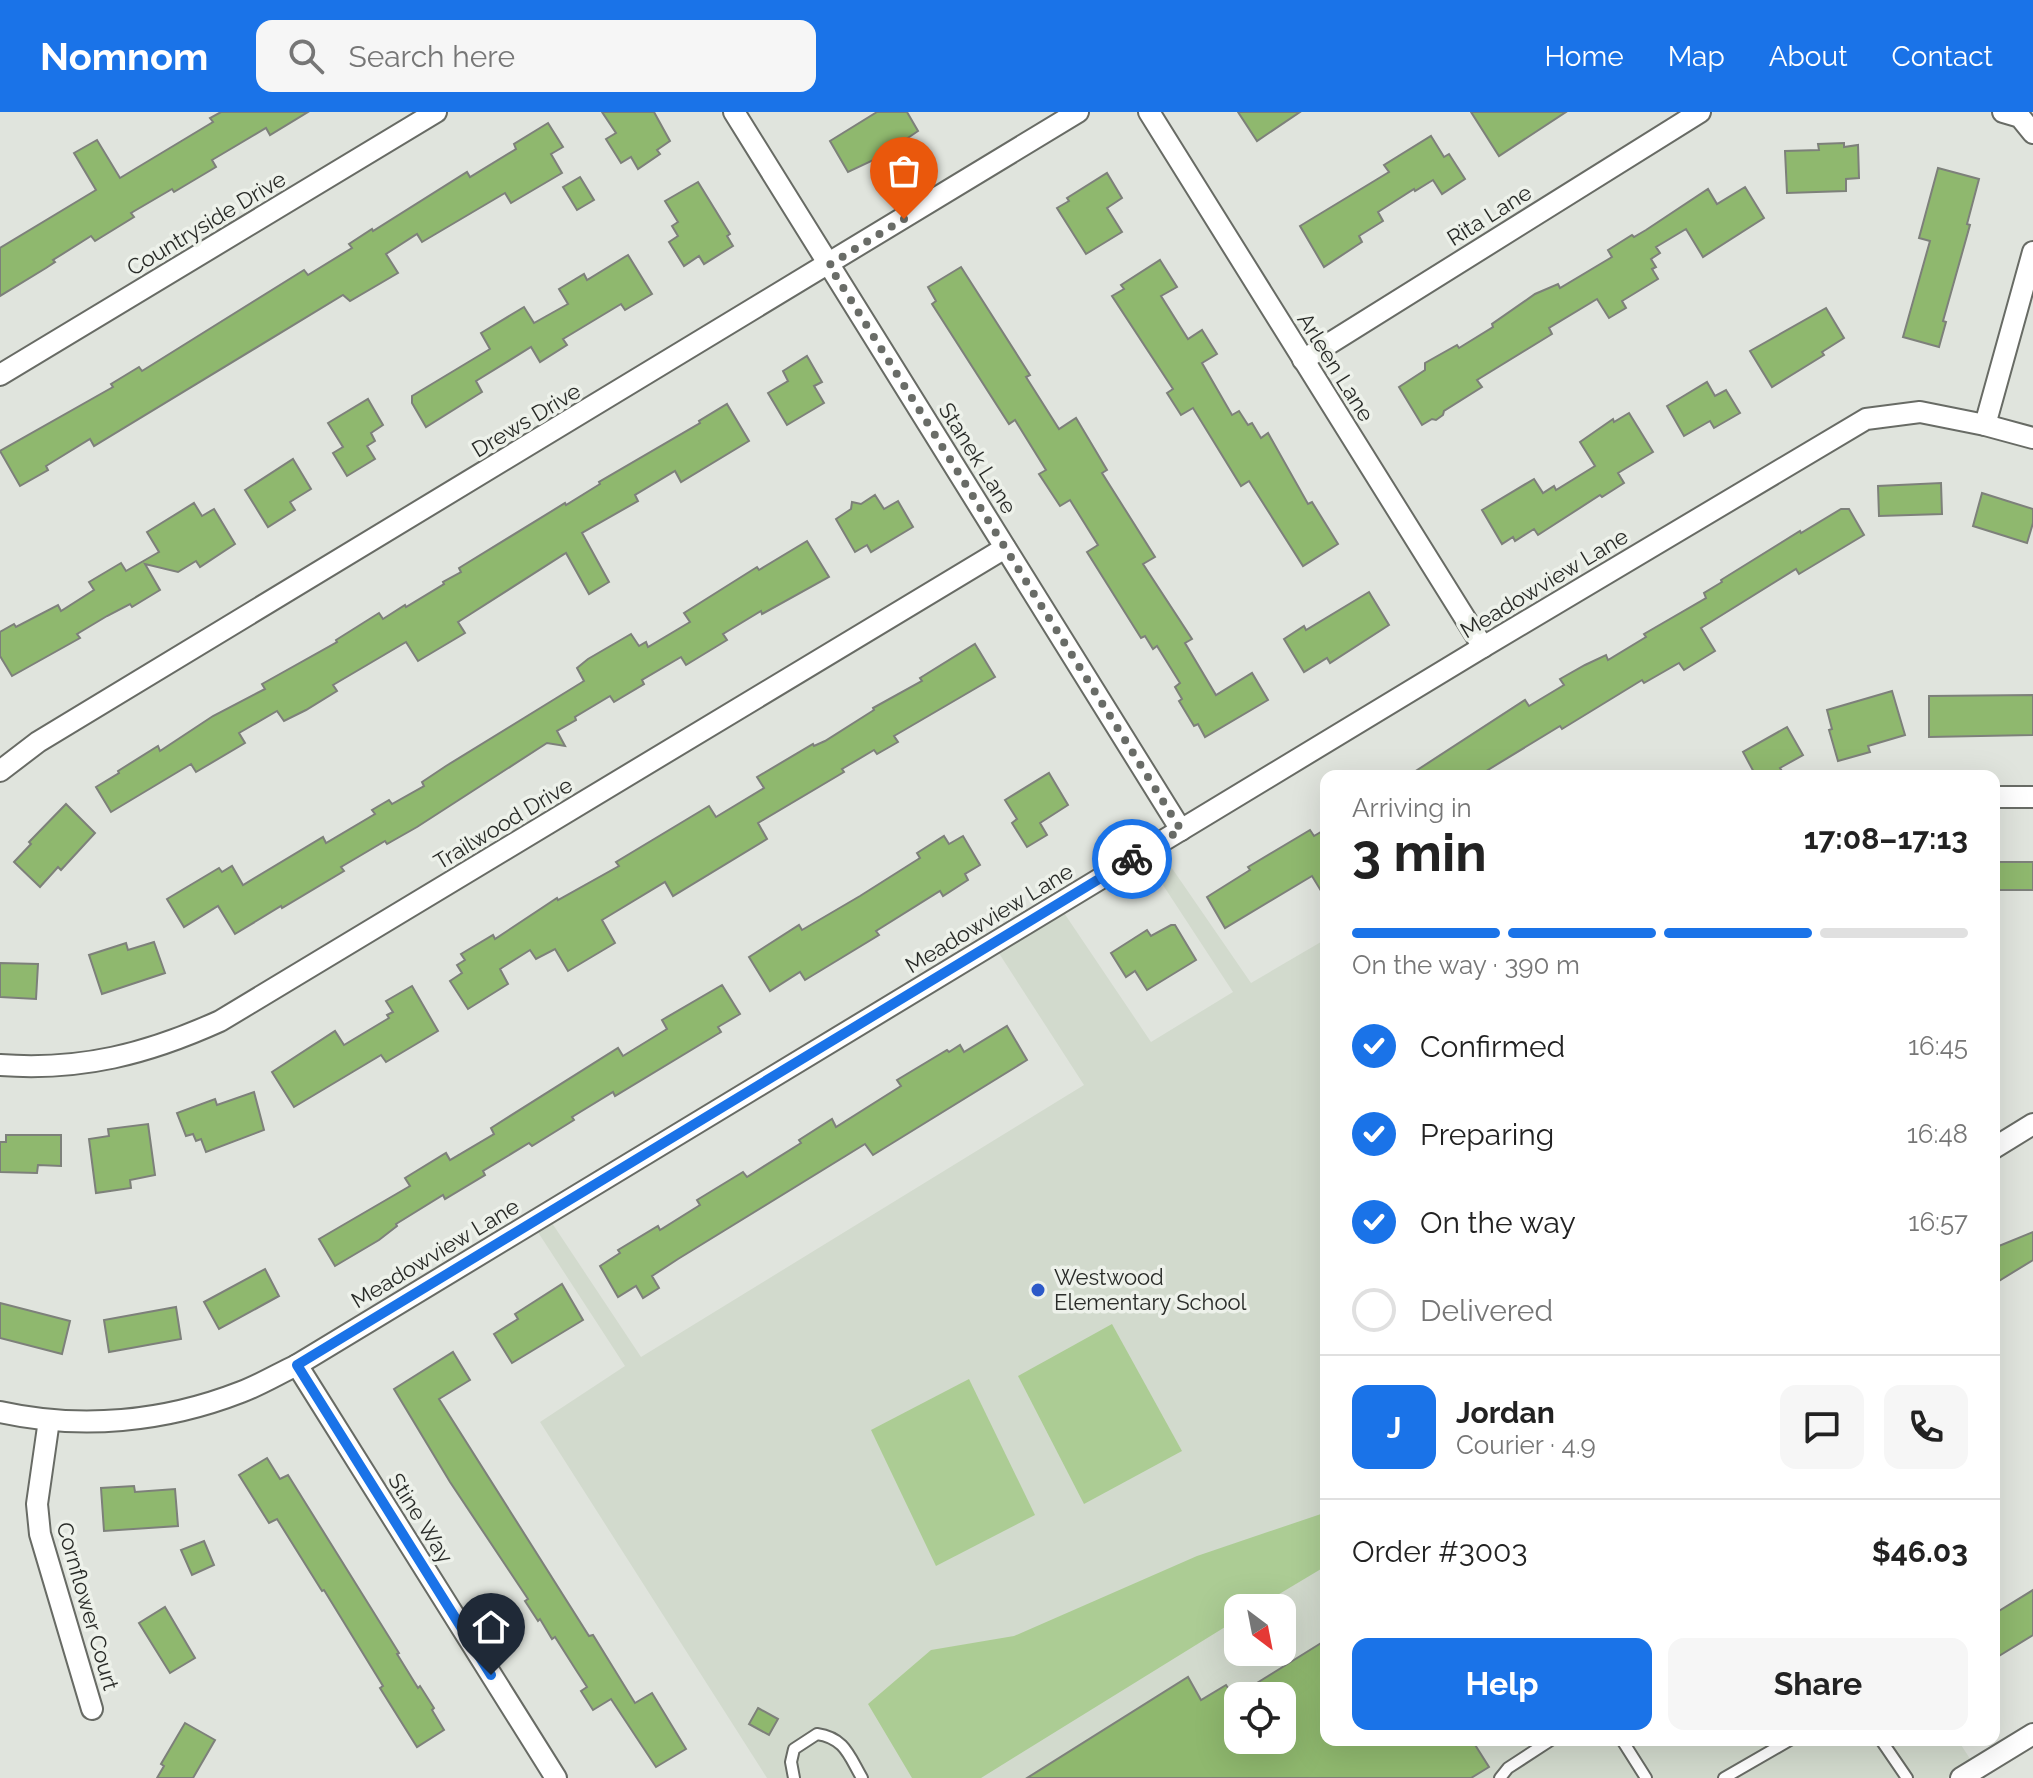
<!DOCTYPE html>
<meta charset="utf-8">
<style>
:root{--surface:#fff;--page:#f6f6f6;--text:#222;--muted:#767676;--line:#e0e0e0;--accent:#1a73e8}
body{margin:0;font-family:Raleway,sans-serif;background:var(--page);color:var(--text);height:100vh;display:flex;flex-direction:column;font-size:30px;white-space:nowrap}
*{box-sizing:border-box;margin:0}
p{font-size:26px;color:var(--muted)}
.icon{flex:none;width:44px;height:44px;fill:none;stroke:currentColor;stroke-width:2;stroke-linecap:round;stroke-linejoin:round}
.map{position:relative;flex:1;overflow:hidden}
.panel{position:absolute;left:1320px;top:658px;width:680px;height:976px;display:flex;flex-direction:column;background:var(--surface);border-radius:16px;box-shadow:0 8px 32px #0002}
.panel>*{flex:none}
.needle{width:52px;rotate:148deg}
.buttons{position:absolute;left:1224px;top:1482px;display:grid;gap:16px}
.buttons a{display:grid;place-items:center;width:72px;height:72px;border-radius:16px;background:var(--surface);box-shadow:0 8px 32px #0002;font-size:40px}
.pin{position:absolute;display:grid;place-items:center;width:68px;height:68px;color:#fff;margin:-82px -34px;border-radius:50% 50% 50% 0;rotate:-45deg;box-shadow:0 0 8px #0007}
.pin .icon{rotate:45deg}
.courier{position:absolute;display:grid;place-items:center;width:80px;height:80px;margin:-40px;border:6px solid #1a73e8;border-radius:50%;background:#fff;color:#222;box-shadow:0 2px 10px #0007}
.headline em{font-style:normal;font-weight:700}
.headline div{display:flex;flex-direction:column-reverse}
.headline{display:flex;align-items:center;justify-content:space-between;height:136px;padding:0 32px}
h1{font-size:52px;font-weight:700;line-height:60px}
.bar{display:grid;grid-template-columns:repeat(4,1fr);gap:12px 8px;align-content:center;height:96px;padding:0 32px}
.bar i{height:10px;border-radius:6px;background:var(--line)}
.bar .on{background:var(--accent)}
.bar p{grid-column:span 4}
.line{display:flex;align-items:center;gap:20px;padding:0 32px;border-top:2px solid var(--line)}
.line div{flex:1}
.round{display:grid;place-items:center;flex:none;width:84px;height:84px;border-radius:16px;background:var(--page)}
ol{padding:0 32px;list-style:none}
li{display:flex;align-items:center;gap:24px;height:88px}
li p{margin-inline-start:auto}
li .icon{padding:8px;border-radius:50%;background:var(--accent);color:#fff;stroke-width:4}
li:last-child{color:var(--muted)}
li i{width:44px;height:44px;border:4px solid var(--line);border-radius:50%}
.primary-button{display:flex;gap:16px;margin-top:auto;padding:16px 32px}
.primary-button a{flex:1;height:92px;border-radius:16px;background:var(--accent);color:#fff;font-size:32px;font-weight:700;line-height:92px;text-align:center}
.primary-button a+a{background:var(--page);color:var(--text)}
header{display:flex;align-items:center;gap:48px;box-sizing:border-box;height:112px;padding:0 40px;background:var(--accent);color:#fff}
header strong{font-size:38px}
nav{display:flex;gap:44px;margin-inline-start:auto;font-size:28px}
.search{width:560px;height:72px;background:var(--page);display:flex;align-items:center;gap:20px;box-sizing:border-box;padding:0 28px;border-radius:16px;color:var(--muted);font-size:30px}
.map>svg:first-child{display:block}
</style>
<header>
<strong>Nomnom</strong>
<div class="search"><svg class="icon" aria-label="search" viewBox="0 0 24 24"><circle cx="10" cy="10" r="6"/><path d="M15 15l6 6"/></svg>Search here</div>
<nav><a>Home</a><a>Map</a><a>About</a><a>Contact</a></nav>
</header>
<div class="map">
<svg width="2033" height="1666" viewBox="0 0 2033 1666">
<rect width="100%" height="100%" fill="#e0e4dd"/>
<!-- built -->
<path fill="#d2dacd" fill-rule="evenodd" d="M1156,733L1251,871L1326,827V1628H1958L1972,1650L1947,1666H767L540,1310L625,1254L532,1111L546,1102L641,1245L1084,973L993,832L1058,792L1151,930L1233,880L1142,741ZM1238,1496H1282V1540H1238ZM1238,1584H1282V1628H1238Z"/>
<!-- green -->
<g fill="#accc94">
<polygon points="1112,1212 1182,1339 1084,1392 1018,1264"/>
<polygon points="969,1267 1035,1403 936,1454 871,1318"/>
<polygon points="1321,1402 1326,1402 1326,1454 1256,1496 1238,1496 1238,1507 981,1666 912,1666 868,1592 931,1538 1014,1524 1197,1444"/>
</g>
<!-- building -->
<g fill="#8fb86e" stroke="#7d807a" stroke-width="2">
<polygon points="221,0 308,0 270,23 266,16 212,48 216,55 174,80 172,77 131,101 134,105 95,129 91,124 53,148 55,150 46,156 0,184 0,136 96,78 74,41 97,28 120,66 213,10 210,6"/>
<polygon points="602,0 654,0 670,29 657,38 660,42 638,57 631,45 621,51 606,27 616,21"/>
<polygon points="877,0 907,0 918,19 880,45 848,60 830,29"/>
<polygon points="1238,0 1300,0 1257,29"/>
<polygon points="1471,0 1566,0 1499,44"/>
<polygon points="548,11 563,35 551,42 562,61 511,91 505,81 422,130 417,122 386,142 398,161 350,189 343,183 94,334 90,327 46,354 48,358 20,374 0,339 113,275 111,272 139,255 142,259 304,158 308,163 352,136 349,132 372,117 373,119 467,60 470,65 516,37 514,32"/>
<polygon points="1431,24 1444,45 1449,42 1465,67 1442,82 1433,68 1415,79 1414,77 1378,100 1383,109 1359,124 1362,130 1324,155 1300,114 1389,60 1384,53"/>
<polygon points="1844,31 1844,35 1858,33 1859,66 1846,67 1846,79 1787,81 1785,39 1819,38 1818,32"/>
<polygon points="1938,56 1979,67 1967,112 1970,113 1943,209 1946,210 1939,235 1903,225 1930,129 1919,126"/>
<polygon points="1107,61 1122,86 1107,96 1122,120 1086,142 1057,96 1069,89 1067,86"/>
<polygon points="580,65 594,88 577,98 563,75"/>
<polygon points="698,70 730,122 727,124 733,134 704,152 699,144 684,154 669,130 678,124 672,114 678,110 665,89"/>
<polygon points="1745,75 1764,106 1703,145 1686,117 1656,135 1660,141 1651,147 1656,155 1652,157 1658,167 1622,189 1626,196 1609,206 1597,187 1549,216 1552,222 1477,268 1482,275 1444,299 1443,303 1436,308 1432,307 1422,313 1399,275 1425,258 1425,251 1457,233 1459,236 1493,215 1492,212 1535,182 1558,172 1560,176 1612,145 1608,138 1632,123 1634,125 1646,118 1708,77 1717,92"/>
<polygon points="628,143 652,182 625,198 621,192 563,227 567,233 540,250 531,235 476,269 482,280 426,315 412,291 412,284 490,237 481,221 524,195 534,211 568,192 559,177 584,162 587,168"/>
<polygon points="1160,148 1177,175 1161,184 1188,227 1202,218 1217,242 1202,251 1232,303 1239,299 1248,313 1252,311 1261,326 1268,321 1308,392 1312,390 1338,432 1303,454 1249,369 1241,374 1193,296 1181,303 1167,281 1173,277 1112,184 1124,177 1121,173"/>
<polygon points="961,155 1030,263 1026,265 1059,317 1076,306 1091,331 1107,358 1102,361 1155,445 1143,452 1192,527 1185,531 1216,583 1252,561 1268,588 1205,625 1198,612 1194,614 1179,589 1182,587 1175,575 1180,571 1157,534 1153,537 1145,524 1141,526 1087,440 1098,433 1070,388 1060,394 1039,362 1046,358 1015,308 1009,312 932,192 936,189 928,175"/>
<polygon points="1826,196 1844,226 1822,240 1824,243 1772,275 1750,239"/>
<polygon points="807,244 822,270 814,274 824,291 787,313 768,281 788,269 783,259"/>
<polygon points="1707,270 1715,284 1726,278 1740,301 1714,316 1710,309 1684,324 1667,294"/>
<polygon points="368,287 383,313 371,321 375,329 367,334 375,347 347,364 333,341 343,335 328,311"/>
<polygon points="727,292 749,329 681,370 675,359 635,383 638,389 582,421 609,470 589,482 566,441 458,510 465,521 418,549 406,530 333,573 337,579 306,598 284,609 277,599 239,621 245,631 196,660 191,652 111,700 96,675 119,661 118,659 158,634 160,639 213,604 265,577 262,572 337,530 336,528 379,501 383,507 405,493 406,495 444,472 443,470 461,460 459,456 565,391 566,393 600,372 599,370 700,311 699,309"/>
<polygon points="1629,301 1653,340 1618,361 1624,371 1602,385 1600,383 1538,423 1534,417 1515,429 1513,425 1502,432 1482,398 1534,367 1543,381 1554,374 1556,378 1595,354 1580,330 1613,307 1614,310"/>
<polygon points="293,347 311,377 290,390 295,398 268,415 245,378"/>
<polygon points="1941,371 1942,402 1879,404 1878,374"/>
<polygon points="1982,381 2033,397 2033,411 2027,431 1973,414"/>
<polygon points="875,383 884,397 898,389 913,415 871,440 867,433 855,440 836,407 851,397 852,390 861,392"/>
<polygon points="194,391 202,404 214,397 235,432 200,455 196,449 178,460 145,452 160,478 132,495 130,492 107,504 77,522 80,526 12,564 0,544 0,520 14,512 16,515 58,493 61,499 94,478 89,470 121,451 126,459 159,440 147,420"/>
<polygon points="1841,397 1849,397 1864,423 1799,462 1796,457 1701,516 1715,539 1684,558 1679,551 1644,571 1642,568 1562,617 1560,614 1478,664 1408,664 1525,588 1529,594 1564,573 1560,567 1585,553 1606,543 1608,548 1646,525 1644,522 1706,486 1704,481 1722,470 1721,468 1800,419 1801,421"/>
<polygon points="807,429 829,465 762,502 761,499 723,522 727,528 686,553 681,545 642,568 644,572 614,590 610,584 575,605 576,608 557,619 565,634 547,631 417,715 387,732 385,729 341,755 344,759 282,796 281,794 235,822 218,794 184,815 167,787 219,756 222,760 232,754 243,773 323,725 326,731 375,702 372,698 389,688 392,692 424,674 422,670 446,654 584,569 577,556 588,547 631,522 639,534 646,530 648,535 690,510 684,501 757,455 759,458"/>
<polygon points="1369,480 1389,513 1330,551 1327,546 1304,560 1284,527 1304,514 1306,518"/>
<polygon points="975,532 995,565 894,624 898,630 877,642 874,638 842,657 844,660 758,711 767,727 673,784 665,770 602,808 615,831 568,859 555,837 536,847 530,838 500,857 508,872 468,897 450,869 462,861 457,853 465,848 461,842 493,823 495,827 557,786 558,788 619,754 616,750 709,694 716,705 764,676 757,665 813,632 814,634 825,629 874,598 873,596 922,569 920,566"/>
<polygon points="1892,579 1905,623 1868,634 1870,640 1838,649 1829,618 1832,617 1827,598"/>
<polygon points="2033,583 2033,623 1929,625 1929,584"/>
<polygon points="1787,615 1803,643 1780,656 1785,664 1756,664 1743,640"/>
<polygon points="1049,661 1068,693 1040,711 1047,723 1027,735 1012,711 1017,707 1005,688"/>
<polygon points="66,692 95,721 61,758 58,755 40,775 14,750 31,732 29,730"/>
<polygon points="1326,717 1326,787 1312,764 1225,816 1207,785 1250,758 1248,755 1310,718 1314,724"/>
<polygon points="944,724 949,732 963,724 980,753 965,762 968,768 943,784 940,779 876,819 879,823 805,868 800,860 770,879 749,845 799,813 802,818 860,784 920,746 917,741"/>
<rect x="1994" y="750" width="39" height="28"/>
<polygon points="1171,813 1175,813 1196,848 1147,878 1135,859 1126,865 1111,841 1147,818 1151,824"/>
<polygon points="154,830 165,861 102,882 89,843 126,831 128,838"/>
<polygon points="0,851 38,852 36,887 0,885"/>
<polygon points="722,873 740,902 718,915 721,920 615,984 613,980 572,1005 574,1008 532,1034 529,1031 483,1059 485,1063 445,1087 443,1083 396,1112 397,1114 379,1128 335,1154 319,1127 410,1074 405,1066 446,1041 450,1048 494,1022 491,1016 618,936 623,944 667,917 662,908"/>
<polygon points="412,874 438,919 386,950 381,943 294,995 272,960 335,919 344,933 389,906 387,903 393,900 386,889"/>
<polygon points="1007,914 1027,948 873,1043 865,1032 678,1147 652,1164 659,1176 643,1186 636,1174 618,1185 600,1154 620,1141 618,1138 658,1114 660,1118 700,1093 697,1088 743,1060 747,1065 801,1031 799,1028 832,1007 836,1015 901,974 897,968 947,938 949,940 960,933 964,940"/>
<polygon points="254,980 264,1018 206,1040 201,1027 196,1029 193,1022 186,1024 177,1001 215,987 217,993"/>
<polygon points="148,1012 155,1063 130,1068 131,1076 96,1081 89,1027 109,1024 108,1017"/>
<polygon points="6,1023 61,1023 61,1054 38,1053 37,1061 0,1060 0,1030 6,1030"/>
<polygon points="2033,1120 2033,1148 1994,1172 1994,1136"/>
<polygon points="265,1157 279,1184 219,1217 204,1190"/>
<polygon points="562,1172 583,1208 512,1251 494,1222 518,1207 515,1202"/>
<polygon points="0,1191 70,1209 62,1242 0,1226"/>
<polygon points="176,1195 181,1227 109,1240 104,1208"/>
<polygon points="453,1240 470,1268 439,1287 589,1524 593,1523 635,1591 652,1581 686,1637 656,1655 611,1587 593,1598 581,1579 587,1575 576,1558 555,1525 552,1527 540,1507 538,1509 525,1489 528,1487 450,1370 394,1277"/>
<polygon points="267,1346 280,1367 288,1363 399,1541 397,1542 418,1576 420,1574 434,1596 432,1598 444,1618 417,1635 380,1576 383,1574 324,1478 322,1479 277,1407 269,1411 239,1363"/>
<polygon points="134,1374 135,1380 175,1377 178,1414 104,1419 101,1376"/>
<polygon points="204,1429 214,1453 192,1463 181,1438"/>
<polygon points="2033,1478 2033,1523 1994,1547 1994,1502"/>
<polygon points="165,1495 195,1546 170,1561 139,1511"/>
<polygon points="1326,1528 1326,1628 1472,1628 1489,1655 1471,1666 1027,1666 1188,1565 1201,1588 1226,1573 1238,1590 1238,1628 1282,1628 1282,1584 1236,1584"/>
<polygon points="758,1596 778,1607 769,1623 749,1612"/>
<polygon points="185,1611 215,1628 193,1666 157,1666 164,1654 161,1652"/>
</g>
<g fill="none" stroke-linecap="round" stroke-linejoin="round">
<defs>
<g id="lane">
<polyline points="1622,1628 1646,1666"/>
<polyline points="1881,1628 1907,1666"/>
<path d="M794,1666L791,1650L794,1637L817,1622C845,1626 849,1644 862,1666"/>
<polyline points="1500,1666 1508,1656 1551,1628"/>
<polyline points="1724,1666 1790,1628"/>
</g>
<g id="street">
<polyline points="734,0 1181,718"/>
<polyline points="1149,0 1483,535"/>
<polyline points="2003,0 2020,5 2033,21"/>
<polyline points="1303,248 1700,0"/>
<polyline points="0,263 436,0"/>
<polyline points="1985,313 2033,140"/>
<polyline points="0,659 38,630 1078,0"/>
<polyline points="1994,685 2033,685"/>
<path d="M0,953C81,959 147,942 220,909L1005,436"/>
<polyline points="1994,1036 2033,1012"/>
<polyline points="297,1253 556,1666"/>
<path d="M0,1300C81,1318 164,1310 241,1280C260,1273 278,1262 297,1253L1483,535L1866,307L1920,300L1985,313L2033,326"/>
<polyline points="49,1308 37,1392 40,1422 92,1597"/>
<polyline points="1961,1666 2033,1622"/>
</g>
</defs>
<!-- lane casing -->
<use href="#lane" stroke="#686b65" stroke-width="14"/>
<!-- street casing -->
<use href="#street" stroke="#686b65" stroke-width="24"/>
<!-- lane -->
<use href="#lane" stroke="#fff" stroke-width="10"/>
<!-- street -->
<use href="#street" stroke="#fff" stroke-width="20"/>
</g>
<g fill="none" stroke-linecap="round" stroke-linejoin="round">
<!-- done -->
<polyline stroke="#696c67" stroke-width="8" stroke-dasharray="0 14.4" points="904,107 829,153 1181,718 1132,747"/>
<!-- route -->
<polyline stroke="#1a73e8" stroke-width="10" points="491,1563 297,1253 1132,747"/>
</g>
<!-- markers -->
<circle fill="#2c59c8" stroke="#edf1ea" stroke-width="3" cx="1038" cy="1178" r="8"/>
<g text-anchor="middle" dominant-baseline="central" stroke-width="7" stroke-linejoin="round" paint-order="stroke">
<!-- street labels -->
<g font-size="22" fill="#292b28" stroke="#edf1ea">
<text transform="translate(1489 103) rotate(-32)">Rita Lane</text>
<text transform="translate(206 111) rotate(-31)">Countryside Drive</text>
<text transform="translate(1336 255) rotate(58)">Arleen Lane</text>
<text transform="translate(526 308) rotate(-31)">Drews Drive</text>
<text transform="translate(978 346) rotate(58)">Stanek Lane</text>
<text transform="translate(1544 471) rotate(-31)">Meadowview Lane</text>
<text transform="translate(503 711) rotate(-31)">Trailwood Drive</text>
<text transform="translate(989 806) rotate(-31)">Meadowview Lane</text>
<text transform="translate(435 1141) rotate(-31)">Meadowview Lane</text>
<text transform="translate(421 1406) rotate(58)">Stine Way</text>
<text transform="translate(88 1494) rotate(74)">Cornflower Court</text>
</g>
<!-- poi labels -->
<g font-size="22" fill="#292b28" stroke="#edf1ea" text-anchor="start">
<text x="1054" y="1165">Westwood<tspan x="1054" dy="25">Elementary School</tspan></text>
</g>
</g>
</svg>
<div class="buttons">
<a><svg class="needle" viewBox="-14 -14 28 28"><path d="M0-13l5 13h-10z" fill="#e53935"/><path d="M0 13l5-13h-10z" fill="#767676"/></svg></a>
<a><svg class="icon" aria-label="locate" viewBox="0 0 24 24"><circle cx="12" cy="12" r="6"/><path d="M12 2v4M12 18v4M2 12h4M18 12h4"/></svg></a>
</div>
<div class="pin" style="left:904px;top:107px;background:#ea580c"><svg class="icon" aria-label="bag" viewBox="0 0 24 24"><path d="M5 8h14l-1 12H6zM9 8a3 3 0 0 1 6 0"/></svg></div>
<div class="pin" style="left:491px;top:1563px;background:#1f2937"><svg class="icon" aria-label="home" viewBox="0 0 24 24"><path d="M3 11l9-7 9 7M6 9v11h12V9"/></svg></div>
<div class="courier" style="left:1132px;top:747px"><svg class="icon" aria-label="bike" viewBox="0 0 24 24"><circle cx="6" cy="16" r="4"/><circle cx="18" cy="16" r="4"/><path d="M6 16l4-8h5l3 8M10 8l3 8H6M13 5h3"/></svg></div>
<section class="panel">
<div class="headline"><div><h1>3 min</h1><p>Arriving in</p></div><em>17:08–17:13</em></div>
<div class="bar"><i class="on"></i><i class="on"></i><i class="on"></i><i></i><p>On the way · 390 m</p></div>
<ol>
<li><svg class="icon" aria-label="check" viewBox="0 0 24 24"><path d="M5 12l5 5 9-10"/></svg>Confirmed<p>16:45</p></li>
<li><svg class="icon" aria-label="check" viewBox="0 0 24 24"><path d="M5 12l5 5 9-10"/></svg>Preparing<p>16:48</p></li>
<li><svg class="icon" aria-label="check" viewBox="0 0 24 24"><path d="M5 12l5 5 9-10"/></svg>On the way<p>16:57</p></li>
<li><i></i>Delivered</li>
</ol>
<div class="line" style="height:144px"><b class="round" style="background:var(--accent);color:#fff">J</b><div><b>Jordan</b><p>Courier · 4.9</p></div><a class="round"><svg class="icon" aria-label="chat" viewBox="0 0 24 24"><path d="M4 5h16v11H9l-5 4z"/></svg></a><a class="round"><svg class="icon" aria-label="phone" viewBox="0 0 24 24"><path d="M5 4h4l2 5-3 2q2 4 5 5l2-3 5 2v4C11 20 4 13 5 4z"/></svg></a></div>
<div class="line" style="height:104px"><div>Order #3003</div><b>$46.03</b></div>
<div class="primary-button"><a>Help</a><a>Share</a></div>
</section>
</div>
